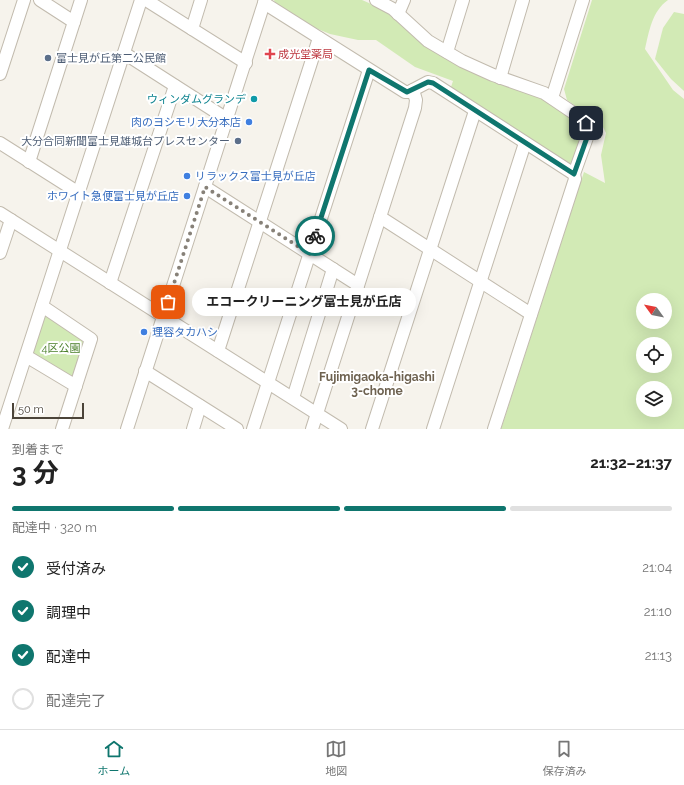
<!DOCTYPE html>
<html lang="ja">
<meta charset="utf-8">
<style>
:root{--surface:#fff;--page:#f2f2f2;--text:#222;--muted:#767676;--line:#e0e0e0;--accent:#0f766e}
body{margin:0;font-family:Raleway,"Noto Sans JP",sans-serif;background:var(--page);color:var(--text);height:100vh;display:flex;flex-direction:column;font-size:15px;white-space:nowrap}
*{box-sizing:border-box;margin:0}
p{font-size:13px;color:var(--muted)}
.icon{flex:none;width:22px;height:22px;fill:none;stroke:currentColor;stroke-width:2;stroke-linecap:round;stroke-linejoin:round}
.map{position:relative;height:429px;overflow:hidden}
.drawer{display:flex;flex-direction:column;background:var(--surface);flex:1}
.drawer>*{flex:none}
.needle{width:26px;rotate:303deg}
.controls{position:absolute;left:636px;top:293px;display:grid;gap:8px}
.controls a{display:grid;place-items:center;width:36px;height:36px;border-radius:50%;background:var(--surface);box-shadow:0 4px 16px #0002;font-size:20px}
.scale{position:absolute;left:12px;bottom:10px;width:72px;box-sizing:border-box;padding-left:4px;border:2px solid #4b4439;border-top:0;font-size:11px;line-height:14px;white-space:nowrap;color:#4b4439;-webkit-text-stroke:3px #fff;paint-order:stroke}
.pin{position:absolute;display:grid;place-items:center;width:34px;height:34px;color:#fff;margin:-17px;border-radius:8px;box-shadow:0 2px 6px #0006}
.courier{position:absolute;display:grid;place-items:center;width:40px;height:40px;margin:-20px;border:3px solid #0f766e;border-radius:50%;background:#fff;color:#222;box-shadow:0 1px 5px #0007}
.bubble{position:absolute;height:28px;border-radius:14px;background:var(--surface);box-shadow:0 4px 16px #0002;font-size:13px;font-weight:700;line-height:28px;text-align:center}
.overview em{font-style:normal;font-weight:700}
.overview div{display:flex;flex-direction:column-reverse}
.overview{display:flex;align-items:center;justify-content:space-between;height:68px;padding:0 12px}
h1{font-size:26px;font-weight:700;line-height:30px}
.bar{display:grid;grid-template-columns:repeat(4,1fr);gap:6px 4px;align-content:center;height:48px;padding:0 12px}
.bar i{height:5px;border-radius:3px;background:var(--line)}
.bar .selected{background:var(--accent)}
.bar p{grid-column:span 4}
ol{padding:0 12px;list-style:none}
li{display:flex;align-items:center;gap:12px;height:44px}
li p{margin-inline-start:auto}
li .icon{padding:4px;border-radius:50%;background:var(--accent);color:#fff;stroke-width:4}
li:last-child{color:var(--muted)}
li i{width:22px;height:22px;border:2px solid var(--line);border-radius:50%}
.dock{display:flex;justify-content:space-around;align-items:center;height:56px;border-top:1px solid var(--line);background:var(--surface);font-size:11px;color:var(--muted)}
.dock a{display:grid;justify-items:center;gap:2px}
.dock .selected{color:var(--accent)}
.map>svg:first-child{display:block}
</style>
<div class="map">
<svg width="684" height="429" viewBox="0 0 684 429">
<rect width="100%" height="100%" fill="#f6f3ec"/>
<!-- green -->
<g fill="#d2eab5" fill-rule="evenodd">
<polygon points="274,0 362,0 385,10 456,64 493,82 539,96 581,123 583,132 573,162 568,164 451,87 453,81 415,67 376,40 358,40 330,34 313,27 275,3"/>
<path d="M592,0H668C652,11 649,32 645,49L673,90L684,99V429H501L584,172L605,183L601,155L606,133L602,125L567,100L564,89ZM643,300H665V322H643ZM643,344H665V366H643ZM643,388H665V410H643Z"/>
<polygon points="674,12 684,14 684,91 671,79 655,59 663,28"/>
<polygon points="49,315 87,339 73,378 36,356 32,351 44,316"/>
</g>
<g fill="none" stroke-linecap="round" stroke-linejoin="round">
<defs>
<g id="minor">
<polyline points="40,0 74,22"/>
<polyline points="146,0 246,63"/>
<polyline points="376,0 393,9 428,41 462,61 493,75 544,93 584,120 589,132 574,174"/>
<polyline points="264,3 405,92 409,92 428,82 433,83 574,174 575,179 494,429"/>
<polyline points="398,14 404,0"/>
<polyline points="192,29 201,0"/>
<polyline points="447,52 463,0"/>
<polyline points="124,53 227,119"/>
<polyline points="0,74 24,0"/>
<polyline points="500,78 523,0"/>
<polyline points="552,98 583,0"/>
<polyline points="0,143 79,193"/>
<polyline points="29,162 81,0"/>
<polyline points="205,187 358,285"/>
<polyline points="0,213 341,429"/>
<polyline points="380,217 531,314"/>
<polyline points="0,253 11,220"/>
<polyline points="110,283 175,86"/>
<polyline points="42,306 91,339 62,429"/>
<polyline points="218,351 319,38"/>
<polyline points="26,356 76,386"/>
<polyline points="145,371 237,429"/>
<polyline points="293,398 333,269"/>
<polyline points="2,429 141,0"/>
<polyline points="127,429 265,0"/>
<polyline points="193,429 200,406"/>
<polyline points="253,429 369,70"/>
<polyline points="312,429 415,108 416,100 413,90"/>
<polyline points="372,429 475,111"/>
<polyline points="433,429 525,143"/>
</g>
</defs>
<!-- minor casing -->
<use href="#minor" stroke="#c2bbae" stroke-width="14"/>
<!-- minor -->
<use href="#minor" stroke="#fff" stroke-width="12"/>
</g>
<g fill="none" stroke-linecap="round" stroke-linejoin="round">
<!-- done -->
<polyline stroke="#878178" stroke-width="4" stroke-dasharray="0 7.2" points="168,302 205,187 310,254 315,236"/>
<!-- route -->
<polyline stroke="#0f766e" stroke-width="5" points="315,236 369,70 407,92 428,82 433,83 574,174 589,132 586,123"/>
</g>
<!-- markers -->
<path fill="#e0444e" stroke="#fff" stroke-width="1.5" d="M268 48h4v4h4v4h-4v4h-4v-4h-4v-4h4z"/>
<g fill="#5c6f8a" stroke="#fff" stroke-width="1.5">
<circle cx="48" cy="58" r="4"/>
<circle cx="238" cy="141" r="4"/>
</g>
<circle fill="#0f9aa8" stroke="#fff" stroke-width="1.5" cx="254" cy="99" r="4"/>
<g fill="#3f7fe0" stroke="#fff" stroke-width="1.5">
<circle cx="249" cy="122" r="4"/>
<circle cx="187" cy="176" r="4"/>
<circle cx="187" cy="196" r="4"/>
<circle cx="144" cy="332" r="4"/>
</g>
<g text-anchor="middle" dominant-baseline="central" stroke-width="4" stroke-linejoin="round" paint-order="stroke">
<!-- health labels -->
<g font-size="11" fill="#be3a42" stroke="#fff" text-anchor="start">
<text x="278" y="54">成光堂薬局</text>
</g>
<!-- service labels -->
<g font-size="11" fill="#4e5e75" stroke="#fff" text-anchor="start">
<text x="56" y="58">富士見が丘第二公民館</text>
<text x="230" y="141" text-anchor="end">大分合同新聞富士見雄城台プレスセンター</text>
</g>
<!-- culture labels -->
<g font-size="11" fill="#0d838f" stroke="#fff" text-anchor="end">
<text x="246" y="99">ウィンダムグランデ</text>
</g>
<!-- shop labels -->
<g font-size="11" fill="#366cbe" stroke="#fff" text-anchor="end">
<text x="241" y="122">肉のヨシモリ大分本店</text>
<text x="195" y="176" text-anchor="start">リラックス富士見が丘店</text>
<text x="179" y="196">ホワイト急便富士見が丘店</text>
<text x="152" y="332" text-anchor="start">理容タカハシ</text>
</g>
<!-- park labels -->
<g font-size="11" fill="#4a7f2a" stroke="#fff">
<text x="61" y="348">4区公園</text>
</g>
<!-- neighbourhood labels -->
<g font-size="12" font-weight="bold" fill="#6e6250" stroke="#fff">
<text x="377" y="377">Fujimigaoka-higashi<tspan x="377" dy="14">3-chome</tspan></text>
</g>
</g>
</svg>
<div class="controls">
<a><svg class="needle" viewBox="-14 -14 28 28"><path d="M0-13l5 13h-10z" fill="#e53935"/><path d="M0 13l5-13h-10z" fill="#767676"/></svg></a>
<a><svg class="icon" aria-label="locate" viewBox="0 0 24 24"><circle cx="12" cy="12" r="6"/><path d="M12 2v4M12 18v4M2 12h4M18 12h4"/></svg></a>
<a><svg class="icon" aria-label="layers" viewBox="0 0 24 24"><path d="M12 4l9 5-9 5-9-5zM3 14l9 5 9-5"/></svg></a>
</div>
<div class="scale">50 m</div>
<div class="pin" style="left:168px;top:302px;background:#ea580c"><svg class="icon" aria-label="bag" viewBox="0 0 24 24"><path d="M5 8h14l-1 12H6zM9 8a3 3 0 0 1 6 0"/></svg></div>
<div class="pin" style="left:586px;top:123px;background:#1f2937"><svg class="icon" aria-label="home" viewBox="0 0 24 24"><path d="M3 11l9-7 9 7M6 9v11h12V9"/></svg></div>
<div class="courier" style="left:315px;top:236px"><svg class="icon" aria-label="bike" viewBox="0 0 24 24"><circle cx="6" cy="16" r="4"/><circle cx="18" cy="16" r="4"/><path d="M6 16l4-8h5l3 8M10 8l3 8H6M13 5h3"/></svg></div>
<div class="bubble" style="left:192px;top:288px;width:224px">エコークリーニング富士見が丘店</div>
</div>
<section class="drawer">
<div class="overview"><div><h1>3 分</h1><p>到着まで</p></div><em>21:32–21:37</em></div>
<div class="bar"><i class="selected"></i><i class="selected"></i><i class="selected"></i><i></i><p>配達中 · 320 m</p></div>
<ol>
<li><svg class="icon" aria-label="check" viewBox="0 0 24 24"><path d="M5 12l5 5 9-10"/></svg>受付済み<p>21:04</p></li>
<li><svg class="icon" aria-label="check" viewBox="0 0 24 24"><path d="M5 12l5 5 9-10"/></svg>調理中<p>21:10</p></li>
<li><svg class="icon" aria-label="check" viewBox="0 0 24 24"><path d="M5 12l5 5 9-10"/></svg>配達中<p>21:13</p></li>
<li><i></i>配達完了</li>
</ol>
</section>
<nav class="dock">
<a class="selected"><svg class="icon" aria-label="home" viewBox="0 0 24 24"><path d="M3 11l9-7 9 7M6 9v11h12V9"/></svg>ホーム</a>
<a><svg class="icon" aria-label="map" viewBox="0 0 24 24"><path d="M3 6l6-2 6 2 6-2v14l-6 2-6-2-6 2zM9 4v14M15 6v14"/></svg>地図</a>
<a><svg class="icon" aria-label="saved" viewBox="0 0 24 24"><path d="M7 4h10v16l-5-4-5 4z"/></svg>保存済み</a>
</nav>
